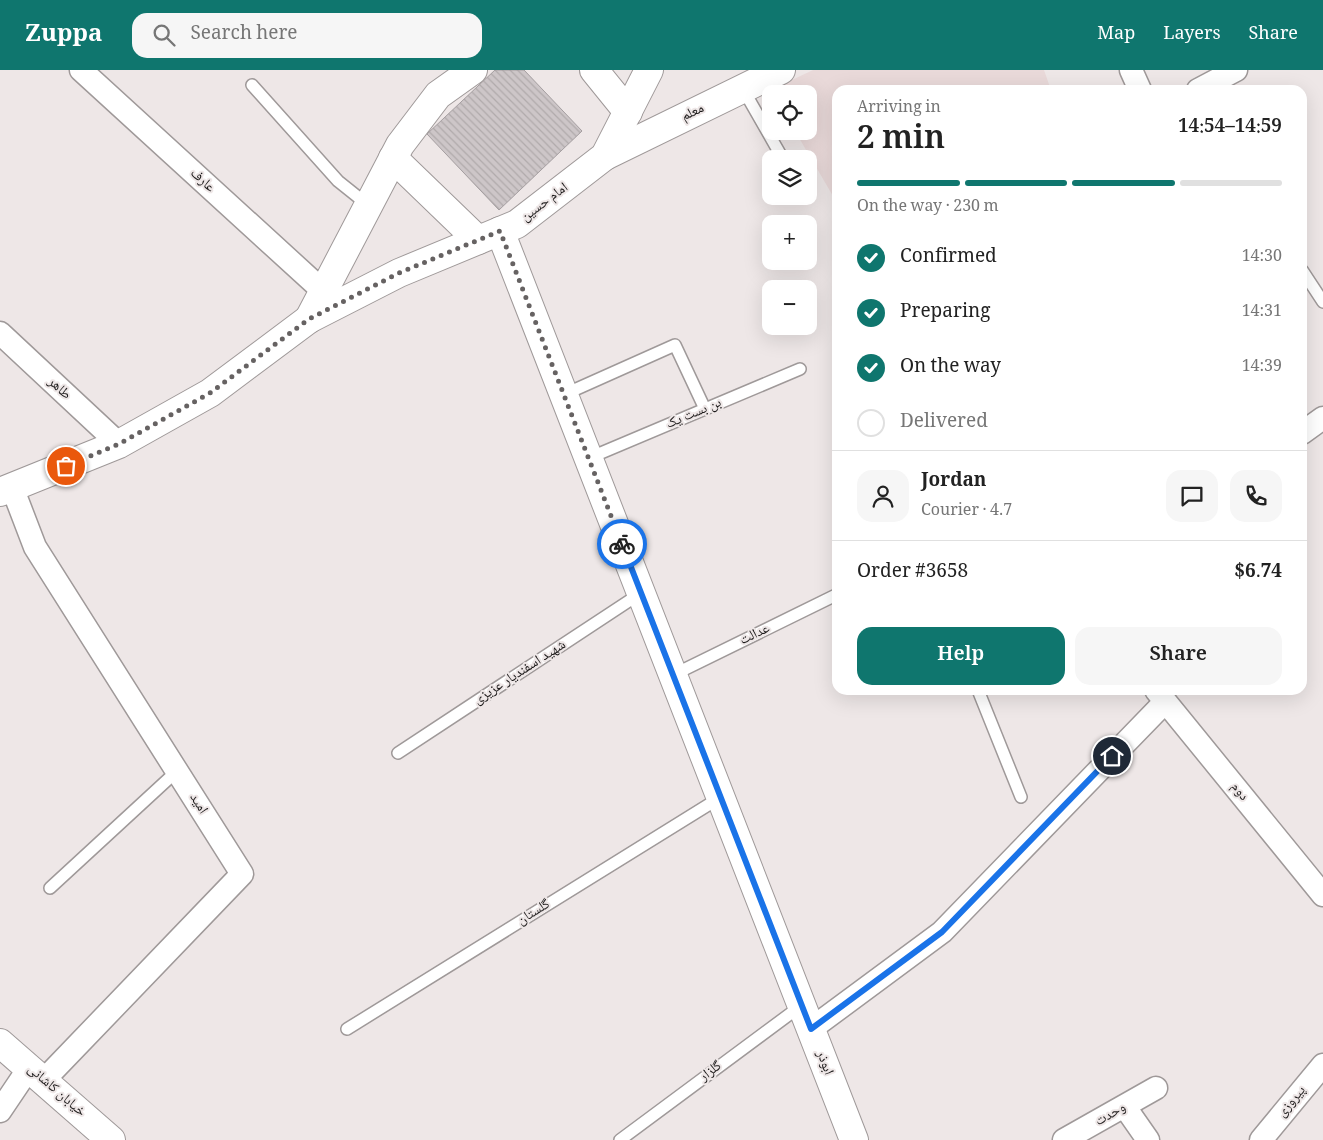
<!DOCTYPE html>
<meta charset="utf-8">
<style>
:root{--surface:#fff;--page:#f6f6f6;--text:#222;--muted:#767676;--line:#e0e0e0;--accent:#0f766e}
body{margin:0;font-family:Georgia,"Noto Naskh Arabic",serif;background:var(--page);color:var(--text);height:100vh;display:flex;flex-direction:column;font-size:19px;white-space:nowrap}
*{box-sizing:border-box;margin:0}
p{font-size:16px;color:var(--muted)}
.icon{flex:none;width:28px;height:28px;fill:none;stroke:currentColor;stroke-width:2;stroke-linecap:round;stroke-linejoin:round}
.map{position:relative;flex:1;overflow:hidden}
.side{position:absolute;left:832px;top:15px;width:475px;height:610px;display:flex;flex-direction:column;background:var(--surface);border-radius:15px;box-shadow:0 5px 20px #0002}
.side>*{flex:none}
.controls{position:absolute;left:762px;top:15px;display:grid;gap:10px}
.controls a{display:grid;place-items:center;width:55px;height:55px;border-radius:10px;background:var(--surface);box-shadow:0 5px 20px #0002;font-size:25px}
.pin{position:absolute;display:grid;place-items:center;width:42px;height:42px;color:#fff;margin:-21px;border:2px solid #fff;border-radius:50%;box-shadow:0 1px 5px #0007}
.courier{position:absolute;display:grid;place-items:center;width:50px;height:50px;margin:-25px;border:4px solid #1a73e8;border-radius:50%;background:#fff;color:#222;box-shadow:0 1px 6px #0007}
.head em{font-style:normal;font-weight:600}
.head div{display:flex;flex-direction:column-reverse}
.head{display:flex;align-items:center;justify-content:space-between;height:85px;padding:0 25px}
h1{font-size:32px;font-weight:600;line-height:38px}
.bar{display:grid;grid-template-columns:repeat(4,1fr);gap:8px 5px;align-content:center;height:60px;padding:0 25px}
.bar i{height:6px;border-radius:4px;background:var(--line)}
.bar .active{background:var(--accent)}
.bar p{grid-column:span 4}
.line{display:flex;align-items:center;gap:12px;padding:0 25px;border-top:1px solid var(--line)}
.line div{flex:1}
.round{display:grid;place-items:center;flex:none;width:52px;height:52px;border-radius:15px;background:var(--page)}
ol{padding:0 25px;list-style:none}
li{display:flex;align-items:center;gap:15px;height:55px}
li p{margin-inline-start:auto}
li .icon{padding:5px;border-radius:50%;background:var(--accent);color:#fff;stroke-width:4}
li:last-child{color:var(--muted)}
li i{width:28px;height:28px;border:2px solid var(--line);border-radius:50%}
.action{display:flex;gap:10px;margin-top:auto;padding:10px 25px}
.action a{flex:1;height:58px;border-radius:15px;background:var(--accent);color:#fff;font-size:20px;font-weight:600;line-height:58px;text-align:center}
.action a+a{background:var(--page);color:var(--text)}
header{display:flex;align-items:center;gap:30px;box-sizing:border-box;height:70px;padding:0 25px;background:var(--accent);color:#fff}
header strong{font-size:24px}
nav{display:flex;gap:28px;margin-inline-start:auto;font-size:18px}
.search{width:350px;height:45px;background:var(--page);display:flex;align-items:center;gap:12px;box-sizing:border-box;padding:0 18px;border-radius:15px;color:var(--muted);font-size:19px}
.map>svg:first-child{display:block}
</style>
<header>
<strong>Zuppa</strong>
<div class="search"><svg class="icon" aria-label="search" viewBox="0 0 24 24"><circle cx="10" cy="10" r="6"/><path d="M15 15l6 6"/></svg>Search here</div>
<nav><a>Map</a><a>Layers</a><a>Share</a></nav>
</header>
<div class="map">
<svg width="1323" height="1070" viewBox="0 0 1323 1070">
<defs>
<pattern id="building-back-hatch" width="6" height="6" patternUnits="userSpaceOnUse" patternTransform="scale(1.25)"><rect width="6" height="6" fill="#cdc6c8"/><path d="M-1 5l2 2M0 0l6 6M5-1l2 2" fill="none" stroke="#b0aaab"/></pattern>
</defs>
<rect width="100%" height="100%" fill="#eee7e7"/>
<!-- built -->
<polygon fill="#e9d9d9" points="813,0 1044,0 1051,20 838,20 837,133 795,61 809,61 809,24 773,24 771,20"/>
<!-- building -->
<polygon fill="url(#building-back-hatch)" stroke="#a49ea0" points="495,0 524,0 582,61 499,140 427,64"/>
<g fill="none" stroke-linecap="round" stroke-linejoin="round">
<defs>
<g id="service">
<polyline points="252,15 338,111 368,135"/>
<polyline points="743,19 783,89"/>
<polyline points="1302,200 1323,232"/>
<polyline points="563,325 675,275 705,339"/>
<polyline points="589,388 800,299"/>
<polyline points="673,605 838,524"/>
<polyline points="978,620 1021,727"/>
<polyline points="398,683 641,523"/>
<polyline points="50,818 177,701"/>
<polyline points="347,959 721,727"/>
<polyline points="620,1070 802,935"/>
</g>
<g id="minor">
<polyline points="81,0 323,221"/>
<polyline points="1131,0 1140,20"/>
<polyline points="1198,20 1236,0"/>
<polyline points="0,263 119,374"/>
<polyline points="1302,363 1323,348"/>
<polyline points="12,417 35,477 242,804 43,1011"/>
<polyline points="1156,620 1323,825"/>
<polyline points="811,959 942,862 1165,632"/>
<polyline points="1125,1037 1148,1070"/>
<polyline points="0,1041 29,998"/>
<polyline points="1064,1070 1156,1018"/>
<polyline points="1261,1070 1323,995"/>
</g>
<g id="tertiary">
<polyline points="594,0 628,42"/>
<polyline points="605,86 781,0"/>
<polyline points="393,88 478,170"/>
<polyline points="500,161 854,1070"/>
<polyline points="309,249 400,75 438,25 473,0"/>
<polyline points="0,422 119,374 210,323 309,249 399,203 517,154 605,86 649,0"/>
</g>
<polyline id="secondary" points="0,973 111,1070"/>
</defs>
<!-- service casing -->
<use href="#service" stroke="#9f9999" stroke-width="14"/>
<!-- minor casing -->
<use href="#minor" stroke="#9f9999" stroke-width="25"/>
<!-- tertiary casing -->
<use href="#tertiary" stroke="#9f9999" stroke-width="30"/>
<!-- secondary casing -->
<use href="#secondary" stroke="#9f9999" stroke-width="30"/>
<!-- service -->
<use href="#service" stroke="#fff" stroke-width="11"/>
<!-- minor -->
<use href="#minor" stroke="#fff" stroke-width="22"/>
<!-- tertiary -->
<use href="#tertiary" stroke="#fff" stroke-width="28"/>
<!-- secondary -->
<use href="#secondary" stroke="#fff" stroke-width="28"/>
</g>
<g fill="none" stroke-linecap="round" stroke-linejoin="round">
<!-- done -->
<polyline stroke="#666262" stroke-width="5" stroke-dasharray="0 9" points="66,396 119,374 210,323 309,249 399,203 500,161 622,474"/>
<!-- route -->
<polyline stroke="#1a73e8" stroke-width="6" points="622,474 811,959 942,862 1112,686"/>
</g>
<g text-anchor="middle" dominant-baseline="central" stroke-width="4" stroke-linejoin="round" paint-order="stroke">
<!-- street labels -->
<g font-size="14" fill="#1d1b1b" stroke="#eee7e7">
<text transform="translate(693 43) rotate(-26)">معلم</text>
<text transform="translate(202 111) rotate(42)">عارف</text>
<text transform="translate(545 133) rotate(-37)">امام حسین</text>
<text transform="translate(59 319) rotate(43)">طاهر</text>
<text transform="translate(694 344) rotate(-23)">بن بست یک</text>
<text transform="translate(755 565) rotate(-26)">عدالت</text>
<text transform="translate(520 603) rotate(-33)">شهید اسفندیار عزیزی</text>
<text transform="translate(1239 722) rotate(51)">دوم</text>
<text transform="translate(198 734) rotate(58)">امید</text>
<text transform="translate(534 843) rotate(-32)">گلستان</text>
<text transform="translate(824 993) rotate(69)">ابوذر</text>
<text transform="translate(711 1002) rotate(-37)">گلزار</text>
<text transform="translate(56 1021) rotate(41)">خیابان کاشانی</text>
<text transform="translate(1292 1032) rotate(-50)">پیروزی</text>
<text transform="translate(1111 1045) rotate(-30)">وحدت</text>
</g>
</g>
</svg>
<div class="controls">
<a><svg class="icon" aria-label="locate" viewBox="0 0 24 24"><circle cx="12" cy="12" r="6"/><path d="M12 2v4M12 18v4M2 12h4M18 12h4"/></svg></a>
<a><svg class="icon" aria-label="layers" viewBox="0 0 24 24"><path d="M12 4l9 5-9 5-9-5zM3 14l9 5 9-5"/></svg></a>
<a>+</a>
<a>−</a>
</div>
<div class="pin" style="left:66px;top:396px;background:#ea580c"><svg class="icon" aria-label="bag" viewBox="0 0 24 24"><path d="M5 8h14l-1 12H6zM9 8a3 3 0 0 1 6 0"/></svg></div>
<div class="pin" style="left:1112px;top:686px;background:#1f2937"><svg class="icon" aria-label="home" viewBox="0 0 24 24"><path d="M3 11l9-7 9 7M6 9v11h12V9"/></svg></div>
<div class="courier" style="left:622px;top:474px"><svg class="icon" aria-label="bike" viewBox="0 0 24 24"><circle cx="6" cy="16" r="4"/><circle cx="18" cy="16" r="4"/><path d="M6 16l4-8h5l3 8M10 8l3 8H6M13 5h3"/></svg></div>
<section class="side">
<div class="head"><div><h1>2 min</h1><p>Arriving in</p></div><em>14:54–14:59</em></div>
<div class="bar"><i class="active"></i><i class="active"></i><i class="active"></i><i></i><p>On the way · 230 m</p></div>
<ol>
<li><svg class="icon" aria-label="check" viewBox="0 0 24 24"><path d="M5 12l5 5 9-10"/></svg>Confirmed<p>14:30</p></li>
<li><svg class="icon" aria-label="check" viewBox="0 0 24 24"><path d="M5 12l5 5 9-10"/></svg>Preparing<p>14:31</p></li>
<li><svg class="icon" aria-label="check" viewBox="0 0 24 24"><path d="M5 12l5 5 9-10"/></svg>On the way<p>14:39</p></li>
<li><i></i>Delivered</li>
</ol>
<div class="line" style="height:90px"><a class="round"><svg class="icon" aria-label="person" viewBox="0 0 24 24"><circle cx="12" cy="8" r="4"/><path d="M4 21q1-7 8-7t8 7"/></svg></a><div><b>Jordan</b><p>Courier · 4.7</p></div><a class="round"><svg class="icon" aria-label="chat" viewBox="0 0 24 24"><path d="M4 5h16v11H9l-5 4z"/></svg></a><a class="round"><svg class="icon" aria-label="phone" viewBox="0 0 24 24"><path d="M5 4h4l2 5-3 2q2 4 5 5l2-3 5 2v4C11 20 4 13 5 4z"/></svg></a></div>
<div class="line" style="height:65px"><div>Order #3658</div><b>$6.74</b></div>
<div class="action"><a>Help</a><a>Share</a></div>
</section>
</div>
